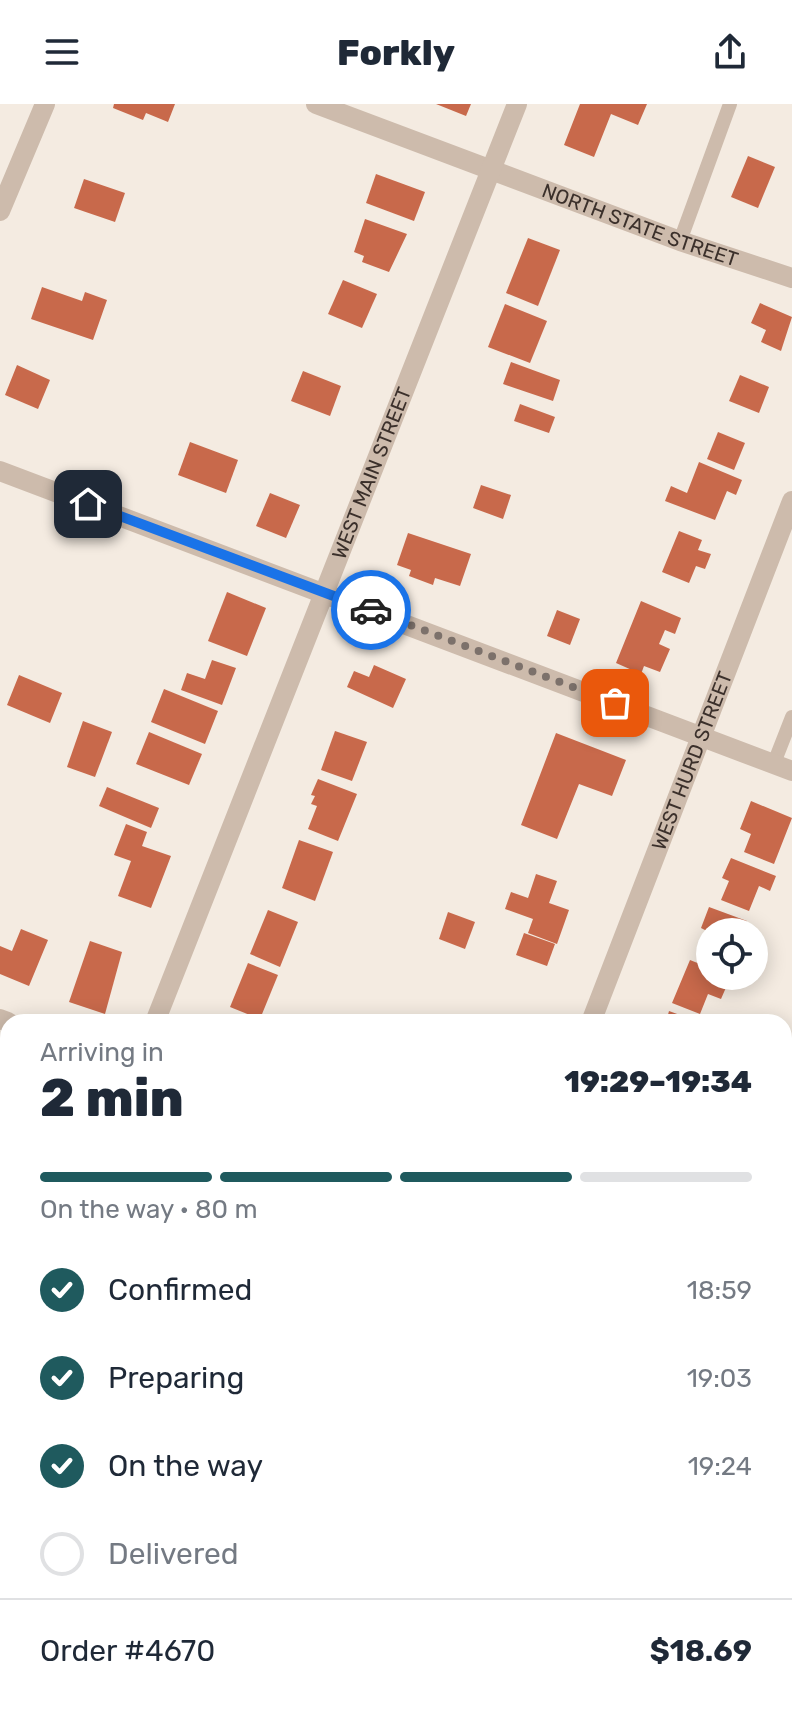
<!DOCTYPE html>
<meta charset="utf-8">
<style>
:root{--surface:#fff;--page:#f2f2f3;--text:#1f2937;--muted:#747a83;--line:#e0e1e3;--accent:#1f5a5e}
body{margin:0;font-family:Rubik,sans-serif;background:var(--page);color:var(--text);height:100vh;display:flex;flex-direction:column;font-size:30px;white-space:nowrap}
*{box-sizing:border-box;margin:0}
p{font-size:26px;color:var(--muted)}
.icon{flex:none;width:44px;height:44px;fill:none;stroke:currentColor;stroke-width:2;stroke-linecap:round;stroke-linejoin:round}
.map{position:relative;flex:1;overflow:hidden}
.side{position:absolute;left:0px;top:910px;width:792px;height:706px;display:flex;flex-direction:column;background:var(--surface);border-radius:24px 24px 0 0;box-shadow:0 4px 20px #0003}
.side>*{flex:none}
.buttons{position:absolute;left:696px;top:814px;display:grid;gap:16px}
.buttons a{display:grid;place-items:center;width:72px;height:72px;border-radius:50%;background:var(--surface);box-shadow:0 4px 20px #0003;font-size:40px}
.pin{position:absolute;display:grid;place-items:center;width:68px;height:68px;color:#fff;margin:-34px;border-radius:16px;box-shadow:0 4px 12px #0006}
.courier{position:absolute;display:grid;place-items:center;width:80px;height:80px;margin:-40px;border:6px solid #1a73e8;border-radius:50%;background:#fff;color:#222;box-shadow:0 2px 10px #0007}
.head em{font-style:normal;font-weight:800}
.head div{display:flex;flex-direction:column-reverse}
.head{display:flex;align-items:center;justify-content:space-between;height:136px;padding:0 40px}
h1{font-size:52px;font-weight:800;line-height:60px}
.bar{display:grid;grid-template-columns:repeat(4,1fr);gap:12px 8px;align-content:center;height:96px;padding:0 40px}
.bar i{height:10px;border-radius:6px;background:var(--line)}
.bar .active{background:var(--accent)}
.bar p{grid-column:span 4}
.line{display:flex;align-items:center;gap:20px;padding:0 40px;border-top:2px solid var(--line)}
.line div{flex:1}
ol{padding:0 40px;list-style:none}
li{display:flex;align-items:center;gap:24px;height:88px}
li p{margin-inline-start:auto}
li .icon{padding:8px;border-radius:50%;background:var(--accent);color:#fff;stroke-width:4}
li:last-child{color:var(--muted)}
li i{width:44px;height:44px;border:4px solid var(--line);border-radius:50%}
header{display:flex;justify-content:space-between;align-items:center;height:104px;padding:0 40px;background:var(--surface);font-size:36px;font-weight:800}
.map>svg:first-child{display:block}
</style>
<header><svg class="icon" aria-label="menu" viewBox="0 0 24 24"><path d="M4 6h16M4 12h16M4 18h16"/></svg>Forkly<svg class="icon" aria-label="share" viewBox="0 0 24 24"><path d="M12 15V3M7 8l5-5 5 5M5 13v7h14v-7"/></svg></header>
<div class="map">
<svg width="792" height="1615" viewBox="0 0 792 1615">
<rect width="100%" height="100%" fill="#f4ebe1"/>
<!-- building -->
<g fill="#c8694b">
<polygon points="114,0 175,0 168,18 146,9 143,16 113,4"/>
<polygon points="436,0 471,0 466,12"/>
<polygon points="580,0 647,0 638,21 611,10 594,53 564,41"/>
<polygon points="748,52 775,63 758,104 731,93"/>
<polygon points="376,70 425,88 414,117 366,99"/>
<polygon points="84,75 125,89 115,118 74,104"/>
<polygon points="365,115 407,130 389,168 362,158 364,152 354,148"/>
<polygon points="528,134 560,146 538,202 506,189"/>
<polygon points="343,176 377,190 362,224 328,210"/>
<polygon points="42,183 82,197 85,188 107,196 93,236 31,215"/>
<polygon points="760,199 792,213 781,247 761,238 766,226 751,219"/>
<polygon points="505,200 547,217 530,259 488,243"/>
<polygon points="511,258 560,276 553,297 503,280"/>
<polygon points="17,261 50,276 38,305 5,291"/>
<polygon points="303,267 341,282 330,312 291,297"/>
<polygon points="740,271 769,283 759,309 729,297"/>
<polygon points="520,300 555,313 549,329 514,317"/>
<polygon points="718,328 745,339 734,366 707,355"/>
<polygon points="190,338 238,356 226,389 178,371"/>
<polygon points="699,358 742,376 736,391 727,387 715,416 665,397 671,382 687,389"/>
<polygon points="481,381 511,391 503,415 473,404"/>
<polygon points="270,389 300,401 286,434 256,422"/>
<polygon points="679,427 702,436 698,446 711,450 705,465 696,462 689,479 662,468"/>
<polygon points="408,429 471,450 460,482 435,474 433,481 409,472 411,466 397,461"/>
<polygon points="227,488 266,504 247,552 208,537"/>
<polygon points="641,497 681,514 675,530 665,526 659,540 670,545 660,568 644,562 641,570 616,559"/>
<polygon points="557,506 580,515 570,541 547,532"/>
<polygon points="212,556 236,564 222,601 181,586 187,569 205,575"/>
<polygon points="374,561 406,575 393,604 347,583 354,567 369,573"/>
<polygon points="19,571 62,589 50,619 7,601"/>
<polygon points="164,585 218,607 205,640 151,618"/>
<polygon points="83,617 112,628 95,673 67,663"/>
<polygon points="335,627 367,638 352,677 321,666"/>
<polygon points="149,628 202,650 189,681 136,660"/>
<polygon points="556,629 626,656 612,692 579,680 557,735 521,721"/>
<polygon points="318,675 357,690 338,737 308,725 317,702 311,700 315,692 311,691"/>
<polygon points="107,683 159,704 151,724 99,702"/>
<polygon points="751,697 792,714 774,760 744,748 751,730 740,725"/>
<polygon points="126,720 147,728 142,742 171,752 151,804 118,792 131,757 114,751"/>
<polygon points="299,736 333,748 315,797 282,784"/>
<polygon points="731,754 776,772 770,787 759,782 749,807 721,796 729,777 722,774"/>
<polygon points="536,770 557,777 549,799 569,806 557,840 528,829 533,815 505,805 511,788 528,794"/>
<polygon points="709,803 747,817 742,828 710,828 710,854 701,850 709,828 701,824"/>
<polygon points="268,806 298,818 280,863 250,850"/>
<polygon points="448,808 475,818 465,845 439,835"/>
<polygon points="21,825 48,836 29,882 0,870 0,842 12,847"/>
<polygon points="524,829 555,840 547,862 516,851"/>
<polygon points="90,837 122,848 105,910 69,898"/>
<polygon points="690,856 710,864 710,872 731,872 721,895 708,890 700,910 672,899"/>
<polygon points="248,859 278,871 260,915 230,903"/>
<polygon points="669,907 699,918 666,918"/>
<polygon points="0,1157 8,1161 0,1185"/>
<polygon points="784,1267 792,1270 792,1306 784,1327"/>
<polygon points="784,1403 792,1406 792,1464 784,1461"/>
<polygon points="66,1608 125,1608 122,1615 63,1615"/>
</g>
<g fill="none" stroke-linecap="round" stroke-linejoin="round">
<!-- service -->
<g stroke="#cdbbac" stroke-width="14">
<polyline points="680,137 730,0"/>
<polyline points="774,659 792,613"/>
</g>
<!-- minor -->
<g stroke="#cdbbac" stroke-width="20">
<path id="s1" d="M316,0L680,137L792,174"/>
<polyline points="0,107 45,0"/>
<polyline points="0,367 792,667"/>
<polyline points="0,915 8,918"/>
<path id="s2" d="M155,918L517,0"/>
<path id="s3" d="M591,918L792,397"/>
<polyline points="784,1212 792,1213"/>
<polyline points="0,1320 8,1299"/>
<polyline points="784,1518 792,1521"/>
<polyline points="187,1615 190,1608"/>
<polyline points="664,1615 666,1608"/>
</g>
<!-- tertiary -->
<g stroke="#cdbbac" stroke-width="20">
<polyline points="0,1477 8,1480"/>
<polyline points="444,1608 467,1615"/>
</g>
</g>
<g fill="none" stroke-linecap="round" stroke-linejoin="round">
<!-- done -->
<polyline stroke="#7c716b" stroke-width="8" stroke-dasharray="0 14.4" points="371,506 615,599"/>
<!-- route -->
<polyline stroke="#1a73e8" stroke-width="10" points="88,400 371,506"/>
</g>
<g text-anchor="middle" dominant-baseline="central" stroke-width="8" stroke-linejoin="round" paint-order="stroke">
<!-- street labels -->
<g font-size="20" fill="#3b302b" stroke="#fbf5ee">
<text stroke="none"><textPath href="#s1" startOffset="346">NORTH STATE STREET</textPath></text>
<text stroke="none"><textPath href="#s2" startOffset="590">WEST MAIN STREET</textPath></text>
<text stroke="none"><textPath href="#s3" startOffset="280">WEST HURD STREET</textPath></text>
</g>
</g>
</svg>
<div class="buttons">
<a><svg class="icon" aria-label="locate" viewBox="0 0 24 24"><circle cx="12" cy="12" r="6"/><path d="M12 2v4M12 18v4M2 12h4M18 12h4"/></svg></a>
</div>
<div class="pin" style="left:615px;top:599px;background:#ea580c"><svg class="icon" aria-label="bag" viewBox="0 0 24 24"><path d="M5 8h14l-1 12H6zM9 8a3 3 0 0 1 6 0"/></svg></div>
<div class="pin" style="left:88px;top:400px;background:#1f2937"><svg class="icon" aria-label="home" viewBox="0 0 24 24"><path d="M3 11l9-7 9 7M6 9v11h12V9"/></svg></div>
<div class="courier" style="left:371px;top:506px"><svg class="icon" aria-label="car" viewBox="0 0 24 24"><path d="M5 17H2v-5l4-1 3-4h7l3 4 3 1v5h-3M9 17h6M6 11h13"/><circle cx="7" cy="17" r="2"/><circle cx="17" cy="17" r="2"/></svg></div>
<section class="side">
<div class="head"><div><h1>2 min</h1><p>Arriving in</p></div><em>19:29–19:34</em></div>
<div class="bar"><i class="active"></i><i class="active"></i><i class="active"></i><i></i><p>On the way · 80 m</p></div>
<ol>
<li><svg class="icon" aria-label="check" viewBox="0 0 24 24"><path d="M5 12l5 5 9-10"/></svg>Confirmed<p>18:59</p></li>
<li><svg class="icon" aria-label="check" viewBox="0 0 24 24"><path d="M5 12l5 5 9-10"/></svg>Preparing<p>19:03</p></li>
<li><svg class="icon" aria-label="check" viewBox="0 0 24 24"><path d="M5 12l5 5 9-10"/></svg>On the way<p>19:24</p></li>
<li><i></i>Delivered</li>
</ol>
<div class="line" style="height:104px"><div>Order #4670</div><b>$18.69</b></div>
</section>
</div>
